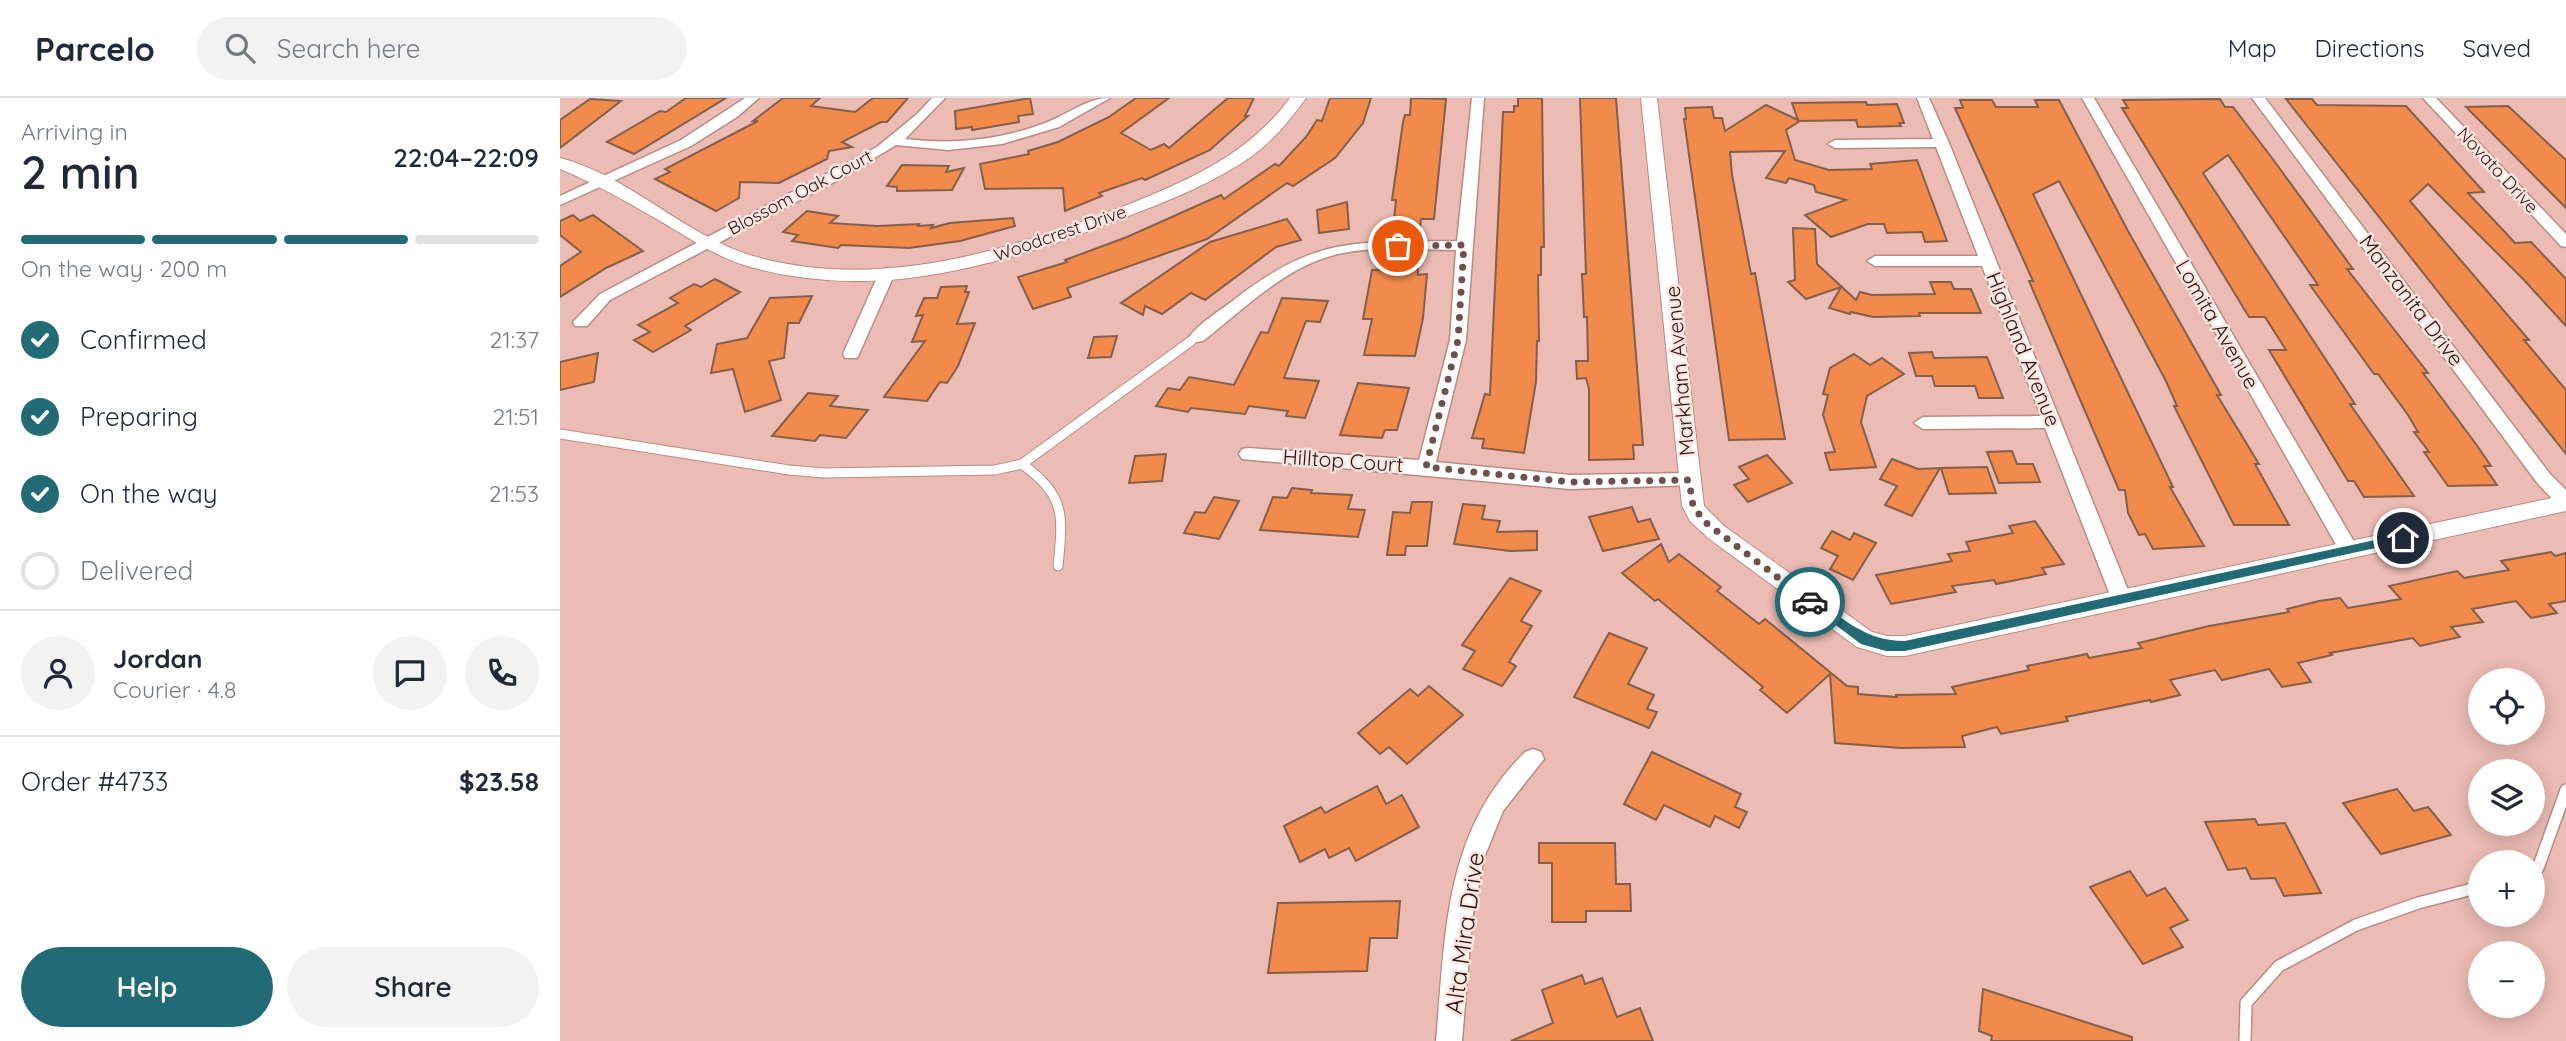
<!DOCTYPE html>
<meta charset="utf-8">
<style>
:root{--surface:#fff;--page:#f2f2f3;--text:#1f2937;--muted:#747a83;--line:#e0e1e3;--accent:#226b76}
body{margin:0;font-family:Quicksand,sans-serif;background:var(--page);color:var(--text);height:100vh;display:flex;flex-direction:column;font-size:26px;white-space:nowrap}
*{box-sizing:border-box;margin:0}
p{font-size:23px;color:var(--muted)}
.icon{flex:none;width:38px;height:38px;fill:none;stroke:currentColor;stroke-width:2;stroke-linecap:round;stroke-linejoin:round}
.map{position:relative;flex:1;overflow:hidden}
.details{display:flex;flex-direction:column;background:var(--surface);width:560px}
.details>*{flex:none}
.controls{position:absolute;left:1908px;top:570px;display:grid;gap:14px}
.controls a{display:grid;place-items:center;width:77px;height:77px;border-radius:50%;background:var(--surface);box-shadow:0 4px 18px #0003;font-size:35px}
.pin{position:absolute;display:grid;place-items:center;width:60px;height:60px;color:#fff;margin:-30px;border:4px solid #fff;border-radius:50%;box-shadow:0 2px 7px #0007}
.courier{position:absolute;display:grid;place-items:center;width:70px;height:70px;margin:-35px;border:5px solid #226b76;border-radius:50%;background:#fff;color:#222;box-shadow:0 2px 9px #0007}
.summary em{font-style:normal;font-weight:600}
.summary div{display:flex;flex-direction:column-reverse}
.summary{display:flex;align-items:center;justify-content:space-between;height:119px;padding:0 21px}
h1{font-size:46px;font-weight:600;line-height:52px}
.bar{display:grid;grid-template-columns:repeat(4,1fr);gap:10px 7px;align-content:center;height:84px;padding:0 21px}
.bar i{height:9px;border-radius:5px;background:var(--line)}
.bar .current{background:var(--accent)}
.bar p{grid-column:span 4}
.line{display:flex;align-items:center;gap:18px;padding:0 21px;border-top:2px solid var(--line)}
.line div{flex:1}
.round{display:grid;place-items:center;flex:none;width:74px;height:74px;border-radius:37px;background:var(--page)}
ol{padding:0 21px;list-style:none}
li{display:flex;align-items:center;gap:21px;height:77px}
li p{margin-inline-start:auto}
li .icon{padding:7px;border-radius:50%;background:var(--accent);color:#fff;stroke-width:4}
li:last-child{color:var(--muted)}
li i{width:38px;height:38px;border:4px solid var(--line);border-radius:50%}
.button{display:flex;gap:14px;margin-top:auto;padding:14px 21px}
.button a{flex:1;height:80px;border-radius:42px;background:var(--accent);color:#fff;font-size:28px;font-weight:600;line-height:80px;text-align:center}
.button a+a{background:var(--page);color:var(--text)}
header{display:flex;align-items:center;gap:42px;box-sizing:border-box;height:98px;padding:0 35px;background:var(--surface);border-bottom:2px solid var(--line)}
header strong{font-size:33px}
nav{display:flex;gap:38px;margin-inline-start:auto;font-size:24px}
.search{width:490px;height:63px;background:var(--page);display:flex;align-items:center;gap:18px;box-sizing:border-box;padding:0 24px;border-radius:38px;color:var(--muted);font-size:26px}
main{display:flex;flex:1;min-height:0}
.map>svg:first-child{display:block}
</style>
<header>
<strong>Parcelo</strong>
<div class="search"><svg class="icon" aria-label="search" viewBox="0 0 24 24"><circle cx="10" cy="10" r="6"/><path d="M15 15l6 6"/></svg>Search here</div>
<nav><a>Map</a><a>Directions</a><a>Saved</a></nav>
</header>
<main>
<section class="details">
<div class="summary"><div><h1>2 min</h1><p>Arriving in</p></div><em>22:04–22:09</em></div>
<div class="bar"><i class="current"></i><i class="current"></i><i class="current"></i><i></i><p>On the way · 200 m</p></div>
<ol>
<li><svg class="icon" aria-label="check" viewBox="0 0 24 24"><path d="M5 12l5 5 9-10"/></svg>Confirmed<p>21:37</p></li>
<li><svg class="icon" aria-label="check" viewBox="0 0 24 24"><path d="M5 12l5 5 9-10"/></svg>Preparing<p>21:51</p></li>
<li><svg class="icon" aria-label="check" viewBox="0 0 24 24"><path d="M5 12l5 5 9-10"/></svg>On the way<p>21:53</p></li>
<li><i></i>Delivered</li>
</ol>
<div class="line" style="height:126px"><a class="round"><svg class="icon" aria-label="person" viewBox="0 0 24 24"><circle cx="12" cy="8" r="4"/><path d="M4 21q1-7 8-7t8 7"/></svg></a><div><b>Jordan</b><p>Courier · 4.8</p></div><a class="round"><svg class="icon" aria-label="chat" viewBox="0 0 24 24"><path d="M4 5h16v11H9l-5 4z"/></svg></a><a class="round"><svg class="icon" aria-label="phone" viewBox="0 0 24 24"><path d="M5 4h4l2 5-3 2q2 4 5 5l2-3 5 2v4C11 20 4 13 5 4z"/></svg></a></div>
<div class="line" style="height:91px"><div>Order #4733</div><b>$23.58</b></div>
<div class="button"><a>Help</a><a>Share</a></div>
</section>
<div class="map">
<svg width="2006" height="943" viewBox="0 0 2006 943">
<rect width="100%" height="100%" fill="#ecbcb4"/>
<!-- building -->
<g fill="#f28a4c" stroke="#845f4b" stroke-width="2">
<polygon points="126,0 166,0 74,56 47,44 100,13 106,14"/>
<polygon points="223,0 260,0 251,8 295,14 313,0 348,0 327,24 321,24 282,44 292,49 269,53 267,61 219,85 180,84 179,100 156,113 95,81 110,74 105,71 198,23 193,23"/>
<polygon points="470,0 473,16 458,18 459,24 412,32 412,29 396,31 395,13"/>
<polygon points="576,0 609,0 561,35 591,52 604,46 609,50 668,0 694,0 685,18 688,18 650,52 585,82 582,80 539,95 542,98 505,113 503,90 425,91 420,66 469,56 468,53 498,44 549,19"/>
<polygon points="770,0 811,0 803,25 775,60 733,88 727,85 647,141 507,190 511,199 473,211 458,179 507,164 505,162 567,139 661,97 664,101 715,66 719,68 746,39 757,22 762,23"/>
<polygon points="851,0 886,1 874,121 861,121 860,130 833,131 836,102 832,102 843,24 845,17 850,17"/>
<polygon points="958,0 982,0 984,149 981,149 981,177 978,177 979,243 977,243 976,284 964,355 922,350 924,341 912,340 925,296 930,297 943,14 954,14 954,8 958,8"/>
<polygon points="1020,0 1056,0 1083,347 1073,347 1074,361 1029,362 1029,291 1026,280 1017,281 1016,263 1028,263 1027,219 1024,219 1022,176 1026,176"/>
<polygon points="30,1 61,3 0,50 0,22"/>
<polygon points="1660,1 1665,9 1673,9 1712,60 1793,171 1787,171 1868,275 1863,275 1916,346 1931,368 1924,368 1937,387 1888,388 1864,354 1869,354 1854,334 1858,334 1848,317 1818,276 1814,276 1750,187 1758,187 1668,57 1643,75 1795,306 1790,306 1854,398 1804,399 1794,383 1788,383 1709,252 1726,252 1705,219 1689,219 1562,10 1568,10 1563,2"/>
<polygon points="1726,1 1752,1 1757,7 1846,8 1924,94 1908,95 1944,133 1955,145 1971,144 2006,181 2006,228 1965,183 1868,86 1850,103 1969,242 1964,242 2006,292 2006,356"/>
<polygon points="1400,2 1432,2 1436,9 1478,9 1475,2 1499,2 1568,133 1661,297 1657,297 1699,366 1695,366 1729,427 1674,427 1614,308 1617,308 1606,283 1499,83 1473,96 1613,389 1610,389 1644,448 1593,451 1585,436 1579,437 1568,415 1565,392 1559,392 1469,183 1473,183 1395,10 1403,10"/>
<polygon points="1306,4 1307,7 1337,6 1344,25 1339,25 1341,28 1298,29 1296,22 1240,23 1226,32 1235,62 1269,72 1312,71 1310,66 1357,62 1387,143 1365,144 1362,134 1327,135 1324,126 1308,126 1271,139 1245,117 1286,102 1256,94 1254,87 1229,80 1226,85 1206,80 1225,53 1170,54 1172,77 1191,176 1195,175 1225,341 1169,342 1124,21 1126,21 1125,10 1152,9 1154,20 1162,20 1165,33 1206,7 1238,22 1232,5"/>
<polygon points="1948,8 2006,62 2006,110 1906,9"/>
<polygon points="342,67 389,68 386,74 404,70 392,92 337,93 337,89 327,88"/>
<polygon points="787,104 789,131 759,135 757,112"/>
<polygon points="247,113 278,118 270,125 317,128 359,126 358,128 373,127 371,130 390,125 453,120 455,128 400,143 349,150 281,147 278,150 232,143 238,137 223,134"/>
<polygon points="13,117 20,123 33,117 83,153 46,170 0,199 0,168 21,154 0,137 0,123"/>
<polygon points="727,121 741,142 716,149 645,202 631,195 602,216 585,208 583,217 561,205 650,144"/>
<polygon points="1233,130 1255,131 1257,166 1296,202 1300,194 1312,197 1375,196 1370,184 1391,184 1394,191 1411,191 1421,215 1359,215 1360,218 1313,219 1291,214 1290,216 1269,210 1281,189 1246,201 1228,184 1235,182"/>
<polygon points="858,171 858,177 867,176 863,220 855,258 804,257 812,221 803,221 812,172"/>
<polygon points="155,181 180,194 125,228 131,232 93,254 74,242 90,234 78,227 118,205 110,200 134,186 141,189"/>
<polygon points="407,188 405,194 409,194 397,226 415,225 398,268 387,285 380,284 367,303 324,299 365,243 352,244 363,217 356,218 364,200 377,200 381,189"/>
<polygon points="252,198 239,225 228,225 224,260 209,263 221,302 185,314 173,271 151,275 157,246 187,240 210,200"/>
<polygon points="722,200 768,203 760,224 746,223 724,280 759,283 745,320 726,318 728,313 689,308 685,316 631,310 628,314 596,308 608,290 620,292 629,279 674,287 701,234 708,235"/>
<polygon points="557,238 551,259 528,260 534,239"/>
<polygon points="1372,254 1374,260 1427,259 1443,300 1419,300 1415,288 1375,288 1372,278 1356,278 1349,255"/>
<polygon points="38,255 34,284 0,292 0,264"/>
<polygon points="1294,256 1310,267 1322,260 1344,276 1307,298 1301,324 1316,369 1270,372 1265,355 1275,354 1263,317 1268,297 1263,296 1270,270"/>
<polygon points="798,285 849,290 837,332 825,332 822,340 780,337"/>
<polygon points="248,295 278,298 270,308 308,312 286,340 260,337 255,343 212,338"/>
<polygon points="1452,353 1457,366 1473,366 1480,384 1439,385 1427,354"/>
<polygon points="606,356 602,383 569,385 575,358"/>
<polygon points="1207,357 1232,385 1188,404 1174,387 1189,381 1179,369"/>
<polygon points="1332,361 1358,371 1380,370 1352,418 1325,407 1337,388 1320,381"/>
<polygon points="1427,369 1436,395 1389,396 1381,370"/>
<polygon points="732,390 752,392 751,395 792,397 788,411 805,412 798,439 700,432 713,399 727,400"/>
<polygon points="654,399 679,403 659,441 624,435 635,414 645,415"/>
<polygon points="852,404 872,404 867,448 846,448 845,457 827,457 833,414 850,415"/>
<polygon points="903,406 925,408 922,421 940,423 937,434 977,433 977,452 950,453 894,446"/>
<polygon points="1072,409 1078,424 1090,421 1099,441 1043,453 1029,419"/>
<polygon points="1475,423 1504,466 1482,470 1486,476 1436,486 1434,482 1392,488 1396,494 1331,506 1316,477 1392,463 1388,456 1410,453 1406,444 1453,435 1449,428"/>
<polygon points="1272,433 1290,442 1294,435 1316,445 1293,482 1270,471 1278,458 1261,450"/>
<polygon points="1101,446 1109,464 1119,456 1161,489 1157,493 1199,526 1205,521 1287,588 1298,589 1298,596 1337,599 1336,597 1396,596 1392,589 1469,572 1467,568 1527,556 1529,560 1582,550 1578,545 1649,528 1729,514 1727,511 1759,503 1780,500 1788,510 1841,501 1829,488 1897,473 1904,480 1949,472 1941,463 1991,454 1995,458 2006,455 2006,503 1989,506 1997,515 1971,520 1956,503 1912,511 1923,524 1891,529 1900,539 1860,548 1853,540 1770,555 1772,557 1738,565 1751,584 1722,589 1709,571 1662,582 1655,572 1610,582 1620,597 1591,604 1590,602 1506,619 1508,623 1441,636 1437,629 1402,638 1405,649 1341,650 1275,645 1270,576 1227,615 1200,592 1203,589 1098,501 1095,503 1062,475"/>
<polygon points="950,480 981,493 961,523 972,528 949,564 956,568 942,588 903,571 915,553 902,547"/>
<polygon points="1049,535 1087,550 1068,586 1094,597 1087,611 1097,614 1089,630 1014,599"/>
<polygon points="869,588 903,617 847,666 829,649 820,656 798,635 850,591 858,598"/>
<polygon points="1092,654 1181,696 1175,709 1187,714 1179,730 1155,718 1150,729 1104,707 1096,722 1064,706"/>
<polygon points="817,688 826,706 842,697 859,729 796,763 789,750 769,760 765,751 740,764 724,728 761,709 765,715"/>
<polygon points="1837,691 1854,713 1868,709 1891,737 1821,756 1783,705"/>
<polygon points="1695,721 1698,727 1725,725 1761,795 1724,798 1715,780 1691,781 1686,770 1668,772 1645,724"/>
<polygon points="979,745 1055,745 1056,786 1070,786 1071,813 1026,813 1026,824 992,824 992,765 979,765"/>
<polygon points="1570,773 1587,798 1605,790 1628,822 1610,830 1623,849 1583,866 1530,789"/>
<polygon points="840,803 837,840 810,840 807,873 708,875 718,805"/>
<polygon points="1022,877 1025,886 1042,880 1057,919 1080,910 1093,943 951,943 993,925 982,892"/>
<polygon points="1423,891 1572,939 1572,943 1431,943 1432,938 1419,933"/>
</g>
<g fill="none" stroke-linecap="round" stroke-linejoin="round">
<defs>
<polyline id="service-far2" points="629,245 637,239"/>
<g id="service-far1">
<polyline points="0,336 229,372 264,375 435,372 462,366 631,243"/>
<path d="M462,366C506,398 503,417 498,468"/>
</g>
<g id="service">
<polyline points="1972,773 1978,770 2006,692"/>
<polyline points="1685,943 1686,905 1719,868 1796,827 1858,805 1920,789"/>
</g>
<g id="minor">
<polygon points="185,0 199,0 177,19 131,48 0,107 0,98 121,42"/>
<path d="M372,0H385L345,41C394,47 444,42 490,23C511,14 528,0 550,0L499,29L442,46L388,52L336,47L280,81L50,202L27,228H15L13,224L40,196L317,49L357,16Z"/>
<path d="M912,0H924L906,242L876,364L1010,377L1129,375L1135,377L1138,382L1135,387L1010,391L682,361L679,356L682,351L688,350L859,362L890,242L896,152C859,152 820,148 783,155C729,165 685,210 643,243L637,244L629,239C640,224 660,213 675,201C759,136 797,145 897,143Z"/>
<polygon points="1357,0 1369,0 1389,45 1572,502 1569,508 1562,510 1555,508 1552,502 1485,330 1363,331 1354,325 1363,319 1481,318 1422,168 1315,168 1307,163 1315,158 1418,158 1376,49 1275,50 1268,46 1275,42 1373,41"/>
<polygon points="1522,0 1534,0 1796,447 1798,452 1796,457 1789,459 1782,457"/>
<polygon points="1692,0 1705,0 1990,376 2006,392 2006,411 2000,409 1978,386"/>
<polygon points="1863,0 1876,0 2006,136 2006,149 2001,148"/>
<polygon points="327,170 335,175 299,256 297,260 285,260 283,256 319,175"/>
<path d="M973,651L981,654L984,661L943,713L924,760L912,821L902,943H876C886,836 883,735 965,654Z"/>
</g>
<g id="tertiary">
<path d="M730,0H746C730,22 714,42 692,58C655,84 611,102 568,118C495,147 419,173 340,181C289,186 236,182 187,168C160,160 137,145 112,130C76,109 39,87 0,71V60C70,78 125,138 193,158C314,193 441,155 554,112C621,86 687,59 730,0Z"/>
<polygon points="1081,0 1097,0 1144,408 1164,428 1312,534 1327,538 1345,538 2006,397 2006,413 1345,558 1327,558 1297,549 1148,440 1130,423 1122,408"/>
</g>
</defs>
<!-- service-far2 casing -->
<use href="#service-far2" stroke="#b88b83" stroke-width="9"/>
<!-- service-far1 casing -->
<use href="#service-far1" stroke="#b88b83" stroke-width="11"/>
<!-- service casing -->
<use href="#service" stroke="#b88b83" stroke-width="14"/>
<!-- minor casing -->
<use href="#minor" stroke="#b88b83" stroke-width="3"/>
<!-- tertiary casing -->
<use href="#tertiary" stroke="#b88b83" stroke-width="2"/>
<!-- service-far2 -->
<use href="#service-far2" stroke="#fff" stroke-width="7"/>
<!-- service-far1 -->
<use href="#service-far1" stroke="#fff" stroke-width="9"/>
<!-- service -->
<use href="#service" stroke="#fff" stroke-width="11"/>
<!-- minor -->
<use href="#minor" fill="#fff" fill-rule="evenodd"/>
<!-- tertiary -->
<use href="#tertiary" fill="#fff" fill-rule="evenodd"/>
</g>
<!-- route -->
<path fill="#226b76" d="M1843,436L1849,440L1843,444L1345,553H1326L1301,546L1245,504L1246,500H1254C1285,522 1306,543 1345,543Z"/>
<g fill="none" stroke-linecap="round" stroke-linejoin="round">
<!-- done -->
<polyline stroke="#6d514c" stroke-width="7" stroke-dasharray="0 12.6" points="838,148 904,147 898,242 866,369 1010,384 1129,382 1133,408 1145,424 1250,504"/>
</g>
<g text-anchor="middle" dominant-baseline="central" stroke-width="5" stroke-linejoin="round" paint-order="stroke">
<!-- far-street labels -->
<g font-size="18" fill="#281714" stroke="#fde4df">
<text transform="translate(1938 72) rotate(47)">Novato Drive</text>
<text transform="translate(240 94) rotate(-28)">Blossom Oak Court</text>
<text transform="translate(500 135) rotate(-19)">Woodcrest Drive</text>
</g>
<!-- street labels -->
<g font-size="21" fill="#281714" stroke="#fde4df">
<text transform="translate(1852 202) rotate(53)">Manzanita Drive</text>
<text transform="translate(1658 226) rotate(60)">Lomita Avenue</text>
<text transform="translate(1464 251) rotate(68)">Highland Avenue</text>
<text transform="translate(1119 273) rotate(-95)">Markham Avenue</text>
<text transform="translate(783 362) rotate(4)">Hilltop Court</text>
</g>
<!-- near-street labels -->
<g font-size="24" fill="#281714" stroke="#fde4df">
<text transform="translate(904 835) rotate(-82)">Alta Mira Drive</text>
</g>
</g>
</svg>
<div class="controls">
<a><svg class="icon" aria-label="locate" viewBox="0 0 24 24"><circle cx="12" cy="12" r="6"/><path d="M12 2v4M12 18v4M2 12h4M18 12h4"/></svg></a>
<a><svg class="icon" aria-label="layers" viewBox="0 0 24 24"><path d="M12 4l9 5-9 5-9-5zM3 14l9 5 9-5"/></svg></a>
<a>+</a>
<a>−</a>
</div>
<div class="pin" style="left:838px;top:148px;background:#ea580c"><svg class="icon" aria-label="bag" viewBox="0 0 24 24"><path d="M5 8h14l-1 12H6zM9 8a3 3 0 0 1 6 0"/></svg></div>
<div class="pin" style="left:1843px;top:440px;background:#1f2937"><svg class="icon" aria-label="home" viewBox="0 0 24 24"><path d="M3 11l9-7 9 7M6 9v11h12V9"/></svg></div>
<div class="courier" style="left:1250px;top:504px"><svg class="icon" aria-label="car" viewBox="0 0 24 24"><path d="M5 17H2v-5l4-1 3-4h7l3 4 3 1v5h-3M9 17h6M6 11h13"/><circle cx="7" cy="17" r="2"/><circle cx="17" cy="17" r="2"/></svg></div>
</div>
</main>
